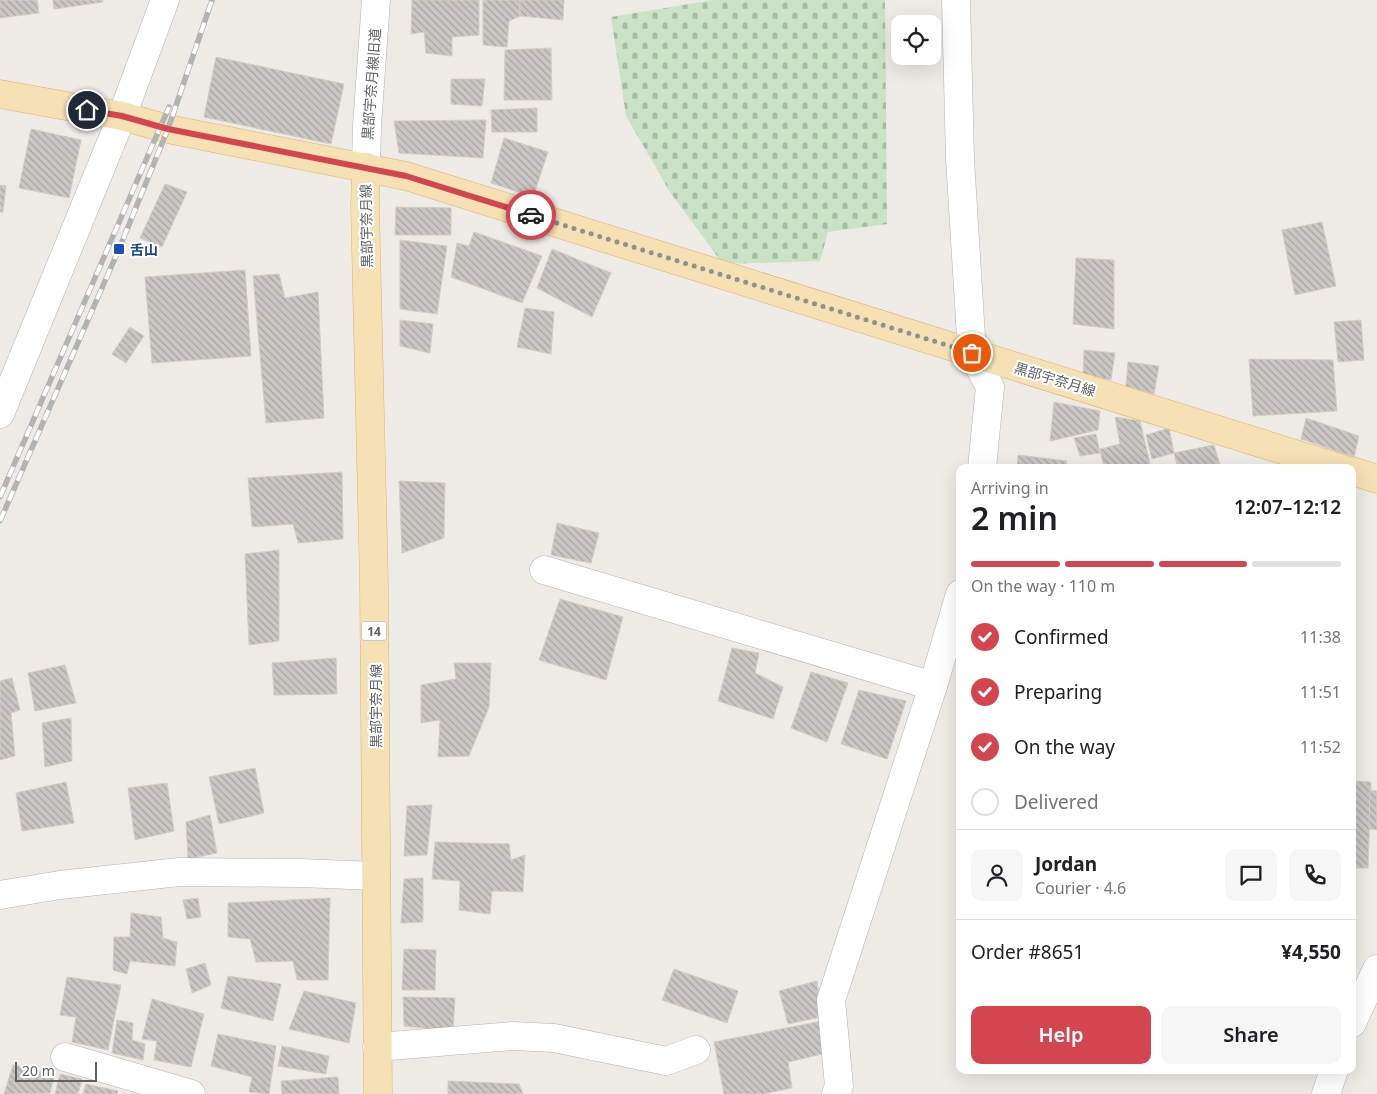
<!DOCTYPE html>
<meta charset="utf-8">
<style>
:root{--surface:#fff;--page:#f6f6f6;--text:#202124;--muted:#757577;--line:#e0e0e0;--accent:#d4464f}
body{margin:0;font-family:"Noto Sans","Noto Sans JP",sans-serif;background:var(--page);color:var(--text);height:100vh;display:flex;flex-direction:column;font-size:19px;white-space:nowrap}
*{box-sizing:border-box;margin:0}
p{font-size:16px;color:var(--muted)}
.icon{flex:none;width:28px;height:28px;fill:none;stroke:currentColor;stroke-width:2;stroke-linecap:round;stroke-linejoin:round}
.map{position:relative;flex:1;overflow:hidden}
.drawer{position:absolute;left:956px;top:464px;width:400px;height:610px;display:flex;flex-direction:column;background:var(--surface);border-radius:10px;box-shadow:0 5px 20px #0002}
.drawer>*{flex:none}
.buttons{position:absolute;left:891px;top:15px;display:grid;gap:10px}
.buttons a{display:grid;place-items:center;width:50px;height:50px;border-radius:10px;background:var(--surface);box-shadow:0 5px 20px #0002;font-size:25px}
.scale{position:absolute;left:15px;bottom:12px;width:82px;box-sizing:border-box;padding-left:5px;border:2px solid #5e6265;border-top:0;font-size:14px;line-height:18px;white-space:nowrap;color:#5e6265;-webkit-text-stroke:4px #fff;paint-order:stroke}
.pin{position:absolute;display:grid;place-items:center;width:42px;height:42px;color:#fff;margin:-21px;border:2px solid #fff;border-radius:50%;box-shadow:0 1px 5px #0007}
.courier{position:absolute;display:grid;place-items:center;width:50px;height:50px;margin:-25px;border:4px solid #d4464f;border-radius:50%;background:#fff;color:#222;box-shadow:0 1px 6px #0007}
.summary em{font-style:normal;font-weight:600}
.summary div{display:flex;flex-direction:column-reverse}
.summary{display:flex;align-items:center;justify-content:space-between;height:85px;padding:0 15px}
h1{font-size:32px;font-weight:600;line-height:38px}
.bar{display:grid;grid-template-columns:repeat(4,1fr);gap:8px 5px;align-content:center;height:60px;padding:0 15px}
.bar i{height:6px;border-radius:4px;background:var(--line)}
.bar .active{background:var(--accent)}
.bar p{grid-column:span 4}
.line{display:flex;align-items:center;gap:12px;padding:0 15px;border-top:1px solid var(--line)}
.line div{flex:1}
.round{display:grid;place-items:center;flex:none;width:52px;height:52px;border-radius:10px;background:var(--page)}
ol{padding:0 15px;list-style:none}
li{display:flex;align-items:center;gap:15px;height:55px}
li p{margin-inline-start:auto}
li .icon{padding:5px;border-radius:50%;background:var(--accent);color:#fff;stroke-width:4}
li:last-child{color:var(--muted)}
li i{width:28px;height:28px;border:2px solid var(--line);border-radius:50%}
.cta{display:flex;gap:10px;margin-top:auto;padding:10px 15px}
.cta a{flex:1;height:58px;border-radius:10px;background:var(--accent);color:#fff;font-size:20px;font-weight:600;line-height:58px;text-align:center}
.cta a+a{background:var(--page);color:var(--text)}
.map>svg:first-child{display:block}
</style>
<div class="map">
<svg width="1377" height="1094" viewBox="0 0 1377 1094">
<defs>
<pattern id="cemetery-stones" width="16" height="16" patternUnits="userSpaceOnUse" patternTransform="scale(1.25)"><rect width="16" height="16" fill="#cae2c6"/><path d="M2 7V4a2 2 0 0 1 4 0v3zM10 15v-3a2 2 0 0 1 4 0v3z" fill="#a7bba4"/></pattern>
<pattern id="building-back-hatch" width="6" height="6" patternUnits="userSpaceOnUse" patternTransform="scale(1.25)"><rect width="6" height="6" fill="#cac6c3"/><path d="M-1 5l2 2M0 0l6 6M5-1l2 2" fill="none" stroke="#a7a4a2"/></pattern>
</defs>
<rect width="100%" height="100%" fill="#eeebe6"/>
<!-- cemetery -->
<polygon fill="url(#cemetery-stones)" points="713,0 885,0 887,224 828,232 820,261 723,264 670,192 626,116 611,17"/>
<!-- building -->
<g fill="url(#building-back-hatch)" stroke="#d2ccc5">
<polygon points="0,0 37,0 39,13 0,18"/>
<polygon points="53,0 103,0 103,2 54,9"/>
<polygon points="412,0 479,0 479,35 452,37 452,56 426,53 424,32 411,34"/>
<polygon points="483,0 520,0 520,16 509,21 507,47 483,45"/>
<polygon points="520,0 564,0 563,20 520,16"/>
<polygon points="551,48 552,100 504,100 505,50"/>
<polygon points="216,57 344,84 331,144 204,117"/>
<polygon points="451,79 485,79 482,106 451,104"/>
<polygon points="537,108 537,132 492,132 491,110"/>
<polygon points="486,120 483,158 399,153 394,121"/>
<polygon points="31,129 81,140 69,198 19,188"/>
<polygon points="504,138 548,152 533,197 491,183"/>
<polygon points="165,184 187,192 162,247 140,238"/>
<polygon points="0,185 6,186 3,212 0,212"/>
<polygon points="396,207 451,208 451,235 395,235"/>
<polygon points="1322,222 1336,286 1295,295 1282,230"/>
<polygon points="474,232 542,256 522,303 451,277 457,243 469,246"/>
<polygon points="400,240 447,246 437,314 400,309"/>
<polygon points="552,249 611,273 592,317 537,288"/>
<polygon points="1076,258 1114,260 1114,329 1073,324"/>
<polygon points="245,270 251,356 152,363 145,277"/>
<polygon points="279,274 285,298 318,292 324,418 266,423 253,276"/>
<polygon points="525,308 554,312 551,354 517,347"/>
<polygon points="400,320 433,324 430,353 400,346"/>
<polygon points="1361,320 1364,360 1338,362 1334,322"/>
<polygon points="130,327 144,336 126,363 112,354"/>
<polygon points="1084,350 1115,353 1111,380 1083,374"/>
<polygon points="1249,359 1333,360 1337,411 1253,416"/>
<polygon points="1128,362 1159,366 1154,394 1126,386"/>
<polygon points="1054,402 1100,411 1098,430 1050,441"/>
<polygon points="1115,417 1140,421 1151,468 1104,468 1100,449 1120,444"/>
<polygon points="1306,418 1359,436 1354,457 1301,439"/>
<polygon points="1169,428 1174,453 1152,459 1146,435"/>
<polygon points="1096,434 1100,453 1080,456 1074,438"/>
<polygon points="1214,445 1221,468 1178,468 1174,453"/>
<polygon points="1018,455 1067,461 1066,468 1017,468"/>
<polygon points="342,472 343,539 298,543 293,524 252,527 248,478"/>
<polygon points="399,481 445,483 444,538 402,553"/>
<polygon points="557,523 599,533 591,563 551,555"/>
<polygon points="279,550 279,641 249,645 245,554"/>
<polygon points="560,599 623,617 606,680 539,660"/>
<polygon points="732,648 759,653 755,673 783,687 773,719 718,701"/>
<polygon points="336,658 337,694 274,695 272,663"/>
<polygon points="454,663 491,663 489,707 469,756 438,757 440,720 421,723 421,685 456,679"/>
<polygon points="65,665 76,703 35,711 28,673"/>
<polygon points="811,672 848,683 827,742 791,728"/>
<polygon points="12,678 20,710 11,713 15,756 0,760 0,681"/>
<polygon points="859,690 906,701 887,759 841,744"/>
<polygon points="71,718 72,761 45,767 42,723"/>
<polygon points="255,768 264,813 219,824 209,777"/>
<polygon points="1352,781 1371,782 1368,868 1352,868"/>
<polygon points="66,782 74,823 22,831 16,793"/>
<polygon points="167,783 174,831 135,840 128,788"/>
<polygon points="1370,790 1377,791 1377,830 1369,829"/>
<polygon points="432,805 427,855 404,856 407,806"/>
<polygon points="210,815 217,853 188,859 186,822"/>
<polygon points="435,842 509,844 511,860 525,855 523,892 492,891 490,914 459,910 460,881 432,879"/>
<polygon points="423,878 423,922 401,923 404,879"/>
<polygon points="198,898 201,917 187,919 183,900"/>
<polygon points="330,898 328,980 297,980 293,961 256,962 250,939 228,937 228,903"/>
<polygon points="131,913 161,917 163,938 177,942 175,966 130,961 127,974 113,970 114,937 130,937"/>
<polygon points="404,949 436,950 435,990 402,990"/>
<polygon points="205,963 211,985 192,993 186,969"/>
<polygon points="674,969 738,991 727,1023 662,1000"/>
<polygon points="228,976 281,984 273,1021 221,1008"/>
<polygon points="67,977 121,985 108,1050 72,1042 76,1017 60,1015"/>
<polygon points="817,981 821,1017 788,1024 779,991"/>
<polygon points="304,991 356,1003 349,1043 289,1029"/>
<polygon points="403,997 455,998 453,1031 404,1026"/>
<polygon points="152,999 204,1014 191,1067 154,1060 157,1041 142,1039"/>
<polygon points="117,1020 133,1023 132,1040 145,1044 143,1060 112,1053"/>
<polygon points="822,1021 827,1053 788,1062 792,1088 763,1094 724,1094 714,1042"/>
<polygon points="218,1034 276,1046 269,1094 249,1092 252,1077 211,1066"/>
<polygon points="282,1046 329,1056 326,1074 278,1066"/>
<polygon points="13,1065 55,1074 50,1093 4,1094"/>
<polygon points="60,1074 82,1079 78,1094 55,1094"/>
<polygon points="338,1077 339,1094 282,1094 281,1081"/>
<polygon points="448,1081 519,1084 523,1094 448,1094"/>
<polygon points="86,1084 118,1091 117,1094 83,1094"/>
</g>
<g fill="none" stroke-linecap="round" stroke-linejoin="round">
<defs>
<g id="minor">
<polyline points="956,0 960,159 972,353 990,387 982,468"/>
<polyline points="366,167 367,126 376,0"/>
<polyline points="0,414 122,116 165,0"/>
<polyline points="544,570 933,686"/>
<polyline points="0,895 60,885 179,872 300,873 376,876"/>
<polyline points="1352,1023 1377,969"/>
<polyline points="377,1047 513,1036 554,1038 666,1061 696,1050"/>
<polyline points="65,1057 191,1094"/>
<polyline points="836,1094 839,1086 831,1000 933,686 960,594"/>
<polyline points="1326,1094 1334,1070"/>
</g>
<g id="major">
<polyline points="0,94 122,116 168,129 406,176 1340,468"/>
<polyline points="366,167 365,206 374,584 378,1094"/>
<polyline points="1352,471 1377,479"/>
</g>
</defs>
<!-- minor casing -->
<use href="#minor" stroke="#b1b4b7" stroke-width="29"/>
<!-- major casing -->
<use href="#major" stroke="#e0af6d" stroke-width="29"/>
<!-- minor -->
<use href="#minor" stroke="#fff" stroke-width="28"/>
<!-- major -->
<use href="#major" stroke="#f5e1b4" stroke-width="28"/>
<defs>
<g id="rail">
<polyline points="0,497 169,107"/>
<polyline points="0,521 119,249 168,129 212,0"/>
</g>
</defs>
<!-- rail casing -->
<use href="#rail" stroke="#b2b3b3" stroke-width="5.5"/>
<!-- rail -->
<use href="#rail" stroke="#fff" stroke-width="4" stroke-dasharray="11" stroke-linecap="butt"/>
</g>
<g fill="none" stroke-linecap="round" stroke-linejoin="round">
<!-- done -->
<polyline stroke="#909292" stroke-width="5" stroke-dasharray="0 9" points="531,215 972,353"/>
<!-- route -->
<polyline stroke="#d4464f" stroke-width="6" points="87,110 122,116 168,129 406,176 531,215"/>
</g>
<!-- markers -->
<rect fill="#1a4fb4" stroke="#fff" stroke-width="2" x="113" y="243" width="12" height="12" rx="2.5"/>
<g text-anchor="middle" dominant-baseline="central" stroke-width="4" stroke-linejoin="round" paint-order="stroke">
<!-- shield labels -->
<rect fill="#fff" stroke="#8e9193" stroke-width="1" x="361.5" y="621.5" width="25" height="19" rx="4"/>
<g font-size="12" font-weight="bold" fill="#5e6265">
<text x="374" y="631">14</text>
</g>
<!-- street labels -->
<g font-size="14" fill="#5e6265" stroke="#fff">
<text transform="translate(371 84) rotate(-86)">黒部宇奈月線旧道</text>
<text transform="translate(366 226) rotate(-91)">黒部宇奈月線</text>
<text transform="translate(1055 379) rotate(17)">黒部宇奈月線</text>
<text transform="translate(375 706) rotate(-90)">黒部宇奈月線</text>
</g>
<!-- transit labels -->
<g font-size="14" font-weight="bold" fill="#164399" stroke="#fff" text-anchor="start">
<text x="130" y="249">舌山</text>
</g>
</g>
</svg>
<div class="buttons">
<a><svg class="icon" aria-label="locate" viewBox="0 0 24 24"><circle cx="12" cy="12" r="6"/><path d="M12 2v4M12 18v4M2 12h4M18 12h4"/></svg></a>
</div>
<div class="scale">20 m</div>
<div class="pin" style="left:972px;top:353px;background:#ea580c"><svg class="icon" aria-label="bag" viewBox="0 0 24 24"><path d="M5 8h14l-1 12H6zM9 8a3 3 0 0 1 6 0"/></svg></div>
<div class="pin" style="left:87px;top:110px;background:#1f2937"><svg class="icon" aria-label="home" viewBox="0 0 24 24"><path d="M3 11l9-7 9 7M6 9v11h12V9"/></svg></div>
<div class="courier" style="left:531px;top:215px"><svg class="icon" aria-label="car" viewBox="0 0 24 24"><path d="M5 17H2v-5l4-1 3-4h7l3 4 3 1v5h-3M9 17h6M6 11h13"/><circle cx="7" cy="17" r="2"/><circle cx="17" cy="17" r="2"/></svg></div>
<section class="drawer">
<div class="summary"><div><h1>2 min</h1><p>Arriving in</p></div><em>12:07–12:12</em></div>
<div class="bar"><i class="active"></i><i class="active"></i><i class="active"></i><i></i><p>On the way · 110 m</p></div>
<ol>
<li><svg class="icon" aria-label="check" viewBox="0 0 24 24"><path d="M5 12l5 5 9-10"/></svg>Confirmed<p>11:38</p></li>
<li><svg class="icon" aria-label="check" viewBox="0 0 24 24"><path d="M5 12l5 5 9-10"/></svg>Preparing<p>11:51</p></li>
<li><svg class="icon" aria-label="check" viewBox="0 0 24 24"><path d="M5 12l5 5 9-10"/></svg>On the way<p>11:52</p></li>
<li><i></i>Delivered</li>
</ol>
<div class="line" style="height:90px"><a class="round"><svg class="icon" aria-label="person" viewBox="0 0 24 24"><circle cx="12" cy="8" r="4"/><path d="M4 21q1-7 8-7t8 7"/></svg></a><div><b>Jordan</b><p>Courier · 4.6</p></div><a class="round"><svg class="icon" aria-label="chat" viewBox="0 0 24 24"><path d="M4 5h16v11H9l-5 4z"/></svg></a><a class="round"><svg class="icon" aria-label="phone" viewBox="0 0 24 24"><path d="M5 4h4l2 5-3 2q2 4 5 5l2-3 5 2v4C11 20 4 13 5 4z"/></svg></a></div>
<div class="line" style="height:65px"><div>Order #8651</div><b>¥4,550</b></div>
<div class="cta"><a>Help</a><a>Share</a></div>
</section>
</div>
